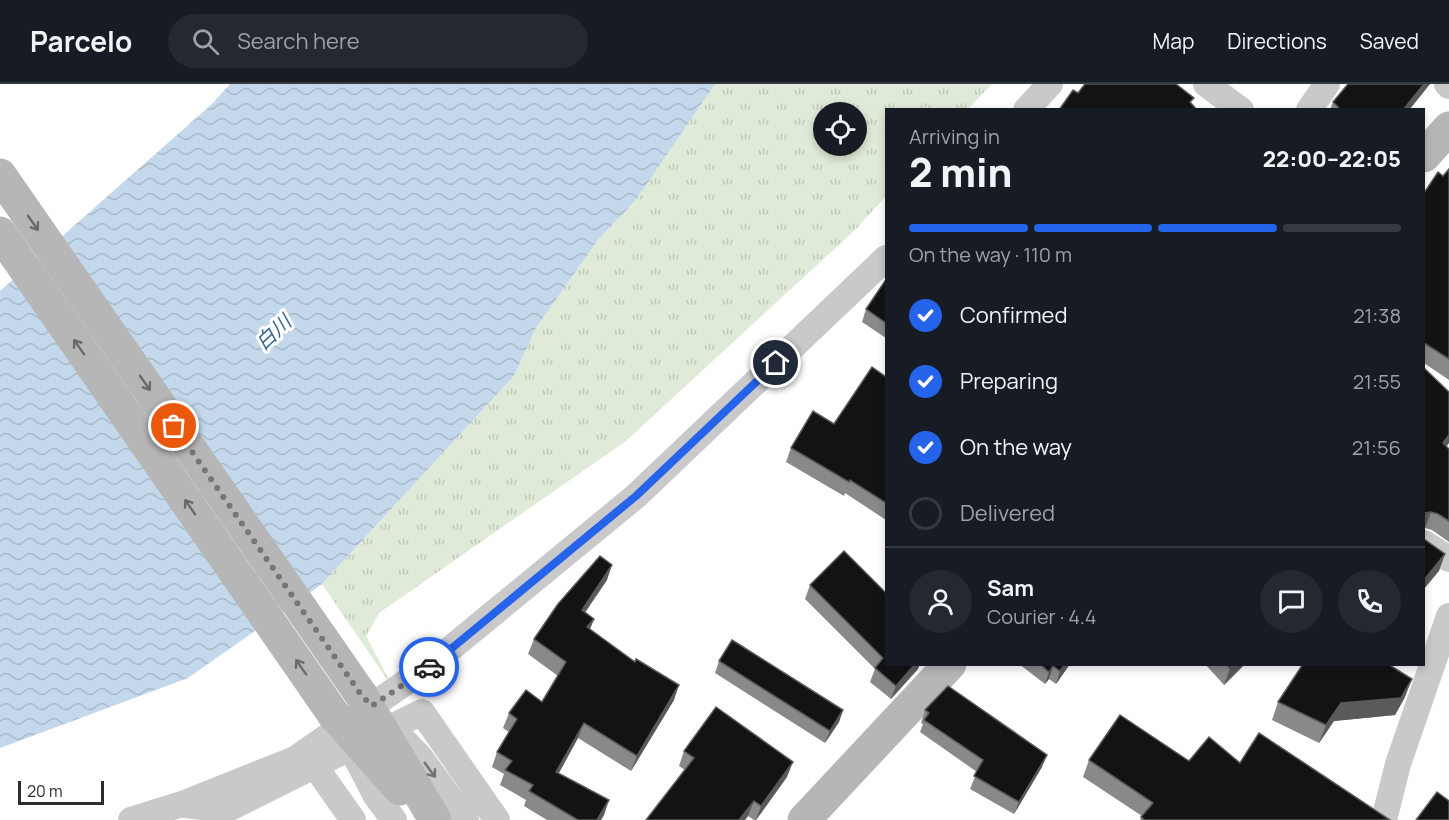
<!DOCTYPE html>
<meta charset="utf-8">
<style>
:root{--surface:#171b24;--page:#242831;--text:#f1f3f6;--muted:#9ea1a6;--line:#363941;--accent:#2563eb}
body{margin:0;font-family:Manrope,"Noto Sans JP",sans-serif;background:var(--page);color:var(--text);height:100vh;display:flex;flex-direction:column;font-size:22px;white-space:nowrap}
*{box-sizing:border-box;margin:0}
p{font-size:20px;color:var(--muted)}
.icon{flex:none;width:33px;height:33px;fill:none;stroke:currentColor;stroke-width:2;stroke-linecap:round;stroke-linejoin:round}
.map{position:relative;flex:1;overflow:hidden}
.details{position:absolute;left:885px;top:24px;width:540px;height:558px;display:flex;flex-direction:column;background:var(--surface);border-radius:0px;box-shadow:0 3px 9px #0003}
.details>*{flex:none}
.fabs{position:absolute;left:813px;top:18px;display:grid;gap:12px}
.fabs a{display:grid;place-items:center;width:54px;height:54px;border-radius:50%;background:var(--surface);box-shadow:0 3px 9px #0003;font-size:30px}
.scale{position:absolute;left:18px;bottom:15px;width:86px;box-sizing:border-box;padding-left:6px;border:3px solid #2c2c2c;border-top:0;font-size:16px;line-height:21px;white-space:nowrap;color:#2c2c2c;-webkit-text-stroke:4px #fff;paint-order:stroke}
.pin{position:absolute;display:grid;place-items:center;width:51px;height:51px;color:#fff;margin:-26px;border:3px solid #fff;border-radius:50%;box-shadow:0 2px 6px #0007}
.courier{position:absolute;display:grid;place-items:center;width:60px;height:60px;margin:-30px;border:4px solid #2563eb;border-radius:50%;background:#fff;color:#222;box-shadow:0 2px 8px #0007}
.head em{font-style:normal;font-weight:800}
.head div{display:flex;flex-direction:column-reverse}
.head{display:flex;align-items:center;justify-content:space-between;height:102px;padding:0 24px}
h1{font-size:39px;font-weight:800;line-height:45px}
.bar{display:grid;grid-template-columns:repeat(4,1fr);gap:9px 6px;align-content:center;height:72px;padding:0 24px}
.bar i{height:8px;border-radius:4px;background:var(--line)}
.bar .selected{background:var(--accent)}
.bar p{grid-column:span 4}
.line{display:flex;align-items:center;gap:15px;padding:0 24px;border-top:2px solid var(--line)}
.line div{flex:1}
.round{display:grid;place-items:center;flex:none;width:63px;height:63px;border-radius:32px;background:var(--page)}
ol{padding:0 24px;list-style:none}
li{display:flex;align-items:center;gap:18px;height:66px}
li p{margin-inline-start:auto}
li .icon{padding:6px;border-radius:50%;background:var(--accent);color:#fff;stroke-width:4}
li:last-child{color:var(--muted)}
li i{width:33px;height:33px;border:3px solid var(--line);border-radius:50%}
header{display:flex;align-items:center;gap:36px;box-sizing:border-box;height:84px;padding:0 30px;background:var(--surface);border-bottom:2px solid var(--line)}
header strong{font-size:28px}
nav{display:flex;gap:33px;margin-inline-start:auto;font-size:21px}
.search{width:420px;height:54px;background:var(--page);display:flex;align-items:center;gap:15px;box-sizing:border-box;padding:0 21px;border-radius:33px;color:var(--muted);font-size:22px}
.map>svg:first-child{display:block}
</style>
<header>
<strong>Parcelo</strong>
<div class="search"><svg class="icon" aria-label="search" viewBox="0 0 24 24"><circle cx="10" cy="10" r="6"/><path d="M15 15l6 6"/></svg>Search here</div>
<nav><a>Map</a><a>Directions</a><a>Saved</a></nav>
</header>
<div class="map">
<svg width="1449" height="736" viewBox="0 0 1449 736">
<defs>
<pattern id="grass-tufts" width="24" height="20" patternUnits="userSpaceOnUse" patternTransform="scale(1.5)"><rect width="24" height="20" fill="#e0ead8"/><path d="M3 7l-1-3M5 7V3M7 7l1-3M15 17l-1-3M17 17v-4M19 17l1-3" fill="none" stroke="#c0c9ba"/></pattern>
<pattern id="water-waves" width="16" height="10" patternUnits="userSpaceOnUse" patternTransform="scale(1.5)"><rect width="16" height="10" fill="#c3d8eb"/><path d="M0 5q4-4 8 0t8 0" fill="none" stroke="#a8baca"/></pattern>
</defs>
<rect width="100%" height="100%" fill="#fff"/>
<!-- grass -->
<path fill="url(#grass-tufts)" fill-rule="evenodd" d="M715,0H992L968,25L886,26V112L855,146L626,357L379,529L366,552L395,607L322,500L514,292L536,244L598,156L636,116ZM824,28H856V62H824Z"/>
<!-- water -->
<polygon fill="url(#water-waves)" points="230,0 715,0 636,116 598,156 536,244 514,292 322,500 188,594 0,664 0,207 212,20"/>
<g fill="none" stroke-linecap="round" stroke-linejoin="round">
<!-- street -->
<g stroke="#c9c9c9" stroke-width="26">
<polyline points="1206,0 1241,26"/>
<polyline points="1447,0 1449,2"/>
<polyline points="1026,26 1050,0"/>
<polyline points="1309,26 1327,0"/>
<polyline points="1424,459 1449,475"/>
<polyline points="389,641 420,673 466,736"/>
<polyline points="350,662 376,712 394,736"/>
<polyline points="315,682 353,736"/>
<polyline points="185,721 226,726 422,628 497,736"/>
<polyline points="131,736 182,720 295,675 428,583 636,412 886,174"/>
<polyline points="1384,736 1398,680 1449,532"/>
</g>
<!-- secondary -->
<g stroke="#b6b6b6" stroke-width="33">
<polyline points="1424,72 1449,44"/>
<polyline points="0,91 362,612"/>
<polyline points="0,149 334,631"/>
<polyline points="804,736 950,580"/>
</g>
<!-- secondary-bridge -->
<g stroke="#b6b6b6" stroke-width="33">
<polyline points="362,612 435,736"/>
<polyline points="334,631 400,705"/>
</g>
</g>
<!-- wall -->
<g fill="#898989">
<polygon points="1348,0 1430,0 1409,26 1330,26 1333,18"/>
<polygon points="1449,85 1449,296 1424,279 1424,109 1443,92"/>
<polygon points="886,199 886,254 862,238 866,225"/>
<polygon points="886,293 886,436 845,409 844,412 786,378 791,364 834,340"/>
<polygon points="1446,363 1449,365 1449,458 1432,446 1425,444"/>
<polygon points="607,496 585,529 594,535 590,545 674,616 631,687 578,654 559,689 604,731 601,736 547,736 524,722 526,716 500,701 504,690 492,683 497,668 509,648 503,644 509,629 542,618 558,592 528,570 534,555"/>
<polygon points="810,501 918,585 891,615 870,598 875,585 805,515"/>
<polygon points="719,577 843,626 839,638 825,659 715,589"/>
<polygon points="1019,580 1070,580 1056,600 1049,595 1045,600"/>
<polygon points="1205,580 1245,580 1224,601"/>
<polygon points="1405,613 1395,631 1334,637 1319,659 1272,636 1278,618"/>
<polygon points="925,626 1042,683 1014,730 970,705 977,688 920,648 923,640 921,639"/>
<polygon points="684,667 787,693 756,736 754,736 748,732 745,736 646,736 685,686 679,682"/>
<polygon points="1089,676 1240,679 1390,736 1140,736 1142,732 1083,693"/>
</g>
<!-- shaded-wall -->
<g fill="#5a5a5a">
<polygon points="1424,0 1430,0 1409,26 1403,26"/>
<polygon points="1449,351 1449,359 1437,376 1443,359"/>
<polygon points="1431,428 1425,444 1424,444 1424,429"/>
<polygon points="1445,470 1439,487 1424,505 1424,496"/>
<polygon points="612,481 607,496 576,541 582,526"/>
<polygon points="594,535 588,550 587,543"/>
<polygon points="915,580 920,580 918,585 891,615 896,602"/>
<polygon points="1065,580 1070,580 1056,600 1060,587"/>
<polygon points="1233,580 1245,580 1224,601 1230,584"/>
<polygon points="1053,582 1049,595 1045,600 1049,588"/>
<polygon points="1412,595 1405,613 1395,631 1334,637 1319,659 1326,641 1341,619"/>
<polygon points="679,601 674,616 631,687 637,672"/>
<polygon points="843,626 839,638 825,659 830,647"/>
<polygon points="584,639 578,654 551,703 556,688"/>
<polygon points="1047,671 1042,683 1014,730 1019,718"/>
<polygon points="793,678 787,693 756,736 761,722"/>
<polygon points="609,716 604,731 601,736 597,736"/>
<polygon points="754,717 748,732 745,736 739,736"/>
</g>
<!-- building -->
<g fill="#131313" stroke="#5a5a5a" stroke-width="1.5">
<polygon points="1085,0 1176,0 1194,14 1190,18 1197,26 1059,26 1073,6 1078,9"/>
<polygon points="1348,0 1424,0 1403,26 1341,26 1333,18"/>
<polygon points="1449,85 1449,275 1424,259 1424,109 1438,88 1443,92"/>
<polygon points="885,197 886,199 886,239 866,225"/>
<polygon points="872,283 886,293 886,419 850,396 849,398 791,364 813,327 834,340"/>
<polygon points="1424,284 1449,308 1449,351 1443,359 1449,365 1449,437 1438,430 1431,428 1424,429"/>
<polygon points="1424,455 1445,470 1424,496"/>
<polygon points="844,467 886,509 886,580 915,580 896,602 875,584 883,574 810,501"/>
<polygon points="600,472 612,481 582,526 594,535 587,543 635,578 636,575 679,601 637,672 584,639 556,688 609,716 597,736 578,736 529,707 533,701 505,686 512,677 497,668 517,635 509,629 526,606 542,618 566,578 534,555 558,520"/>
<polygon points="732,556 843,626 830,647 719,577"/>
<polygon points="1040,580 1065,580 1060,587 1053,582 1049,588"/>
<polygon points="1226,580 1233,580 1230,584"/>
<polygon points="1303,580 1388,580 1412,595 1401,614 1341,619 1326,641 1278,618"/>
<polygon points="948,602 1047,671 1019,718 974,692 983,676 924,636 929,629 925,626"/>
<polygon points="716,623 793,678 761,722 754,717 739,736 646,736 694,674 684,667"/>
<polygon points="1120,631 1189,677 1209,653 1240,679 1259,649 1390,736 1145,736 1141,733 1153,719 1089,676"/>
<polygon points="1437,708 1449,717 1449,736 1416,736"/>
</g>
<!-- one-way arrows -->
<defs><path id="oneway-shaft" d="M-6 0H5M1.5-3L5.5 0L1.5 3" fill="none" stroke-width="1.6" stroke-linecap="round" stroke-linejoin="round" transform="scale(1.5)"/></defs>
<g stroke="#6a6a6a">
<use href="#oneway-shaft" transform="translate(33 139) rotate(55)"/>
<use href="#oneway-shaft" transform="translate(79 263) rotate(-125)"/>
<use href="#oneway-shaft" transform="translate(145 299) rotate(55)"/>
<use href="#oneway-shaft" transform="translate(190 423) rotate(-125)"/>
<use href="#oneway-shaft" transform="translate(301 583) rotate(-125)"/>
</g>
<use stroke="#737373" href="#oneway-shaft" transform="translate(430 686) rotate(54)"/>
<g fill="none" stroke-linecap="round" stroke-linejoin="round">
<!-- done -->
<polyline stroke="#767676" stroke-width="6" stroke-dasharray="0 10.8" points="174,342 362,612 372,622 429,583"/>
<!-- route -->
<polyline stroke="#2563eb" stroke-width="8" points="429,583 636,412 776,279"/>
</g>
<g text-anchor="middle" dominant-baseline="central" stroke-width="6" stroke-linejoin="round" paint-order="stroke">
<!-- water labels -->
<g font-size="20" font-style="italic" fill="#38668f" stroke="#fff">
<text transform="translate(273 248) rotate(-43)">白川</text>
</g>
</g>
</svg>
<div class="fabs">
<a><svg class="icon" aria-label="locate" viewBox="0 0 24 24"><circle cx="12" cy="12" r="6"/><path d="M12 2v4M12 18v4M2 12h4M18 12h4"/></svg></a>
</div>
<div class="scale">20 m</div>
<div class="pin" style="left:174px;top:342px;background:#ea580c"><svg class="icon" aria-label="bag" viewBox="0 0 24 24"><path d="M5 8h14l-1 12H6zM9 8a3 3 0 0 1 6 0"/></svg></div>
<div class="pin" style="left:776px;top:279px;background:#1f2937"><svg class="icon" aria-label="home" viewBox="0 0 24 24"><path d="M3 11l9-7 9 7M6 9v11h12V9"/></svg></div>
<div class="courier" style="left:429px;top:583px"><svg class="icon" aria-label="car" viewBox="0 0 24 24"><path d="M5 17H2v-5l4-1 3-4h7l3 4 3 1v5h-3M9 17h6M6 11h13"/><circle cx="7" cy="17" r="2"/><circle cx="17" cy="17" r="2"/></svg></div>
<section class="details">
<div class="head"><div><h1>2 min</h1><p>Arriving in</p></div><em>22:00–22:05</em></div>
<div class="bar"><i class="selected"></i><i class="selected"></i><i class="selected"></i><i></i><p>On the way · 110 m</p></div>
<ol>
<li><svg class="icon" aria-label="check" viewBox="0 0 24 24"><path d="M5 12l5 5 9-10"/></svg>Confirmed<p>21:38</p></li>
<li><svg class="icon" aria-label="check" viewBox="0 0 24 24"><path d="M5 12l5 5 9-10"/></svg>Preparing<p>21:55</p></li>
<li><svg class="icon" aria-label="check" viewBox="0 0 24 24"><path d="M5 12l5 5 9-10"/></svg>On the way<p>21:56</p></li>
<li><i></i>Delivered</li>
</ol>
<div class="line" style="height:108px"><a class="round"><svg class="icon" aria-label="person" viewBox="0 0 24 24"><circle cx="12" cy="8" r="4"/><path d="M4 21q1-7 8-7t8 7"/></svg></a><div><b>Sam</b><p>Courier · 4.4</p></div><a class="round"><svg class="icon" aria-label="chat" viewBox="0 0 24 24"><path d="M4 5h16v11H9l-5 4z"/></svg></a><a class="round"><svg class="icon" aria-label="phone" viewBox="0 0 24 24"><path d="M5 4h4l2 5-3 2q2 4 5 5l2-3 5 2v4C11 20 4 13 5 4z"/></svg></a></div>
</section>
</div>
